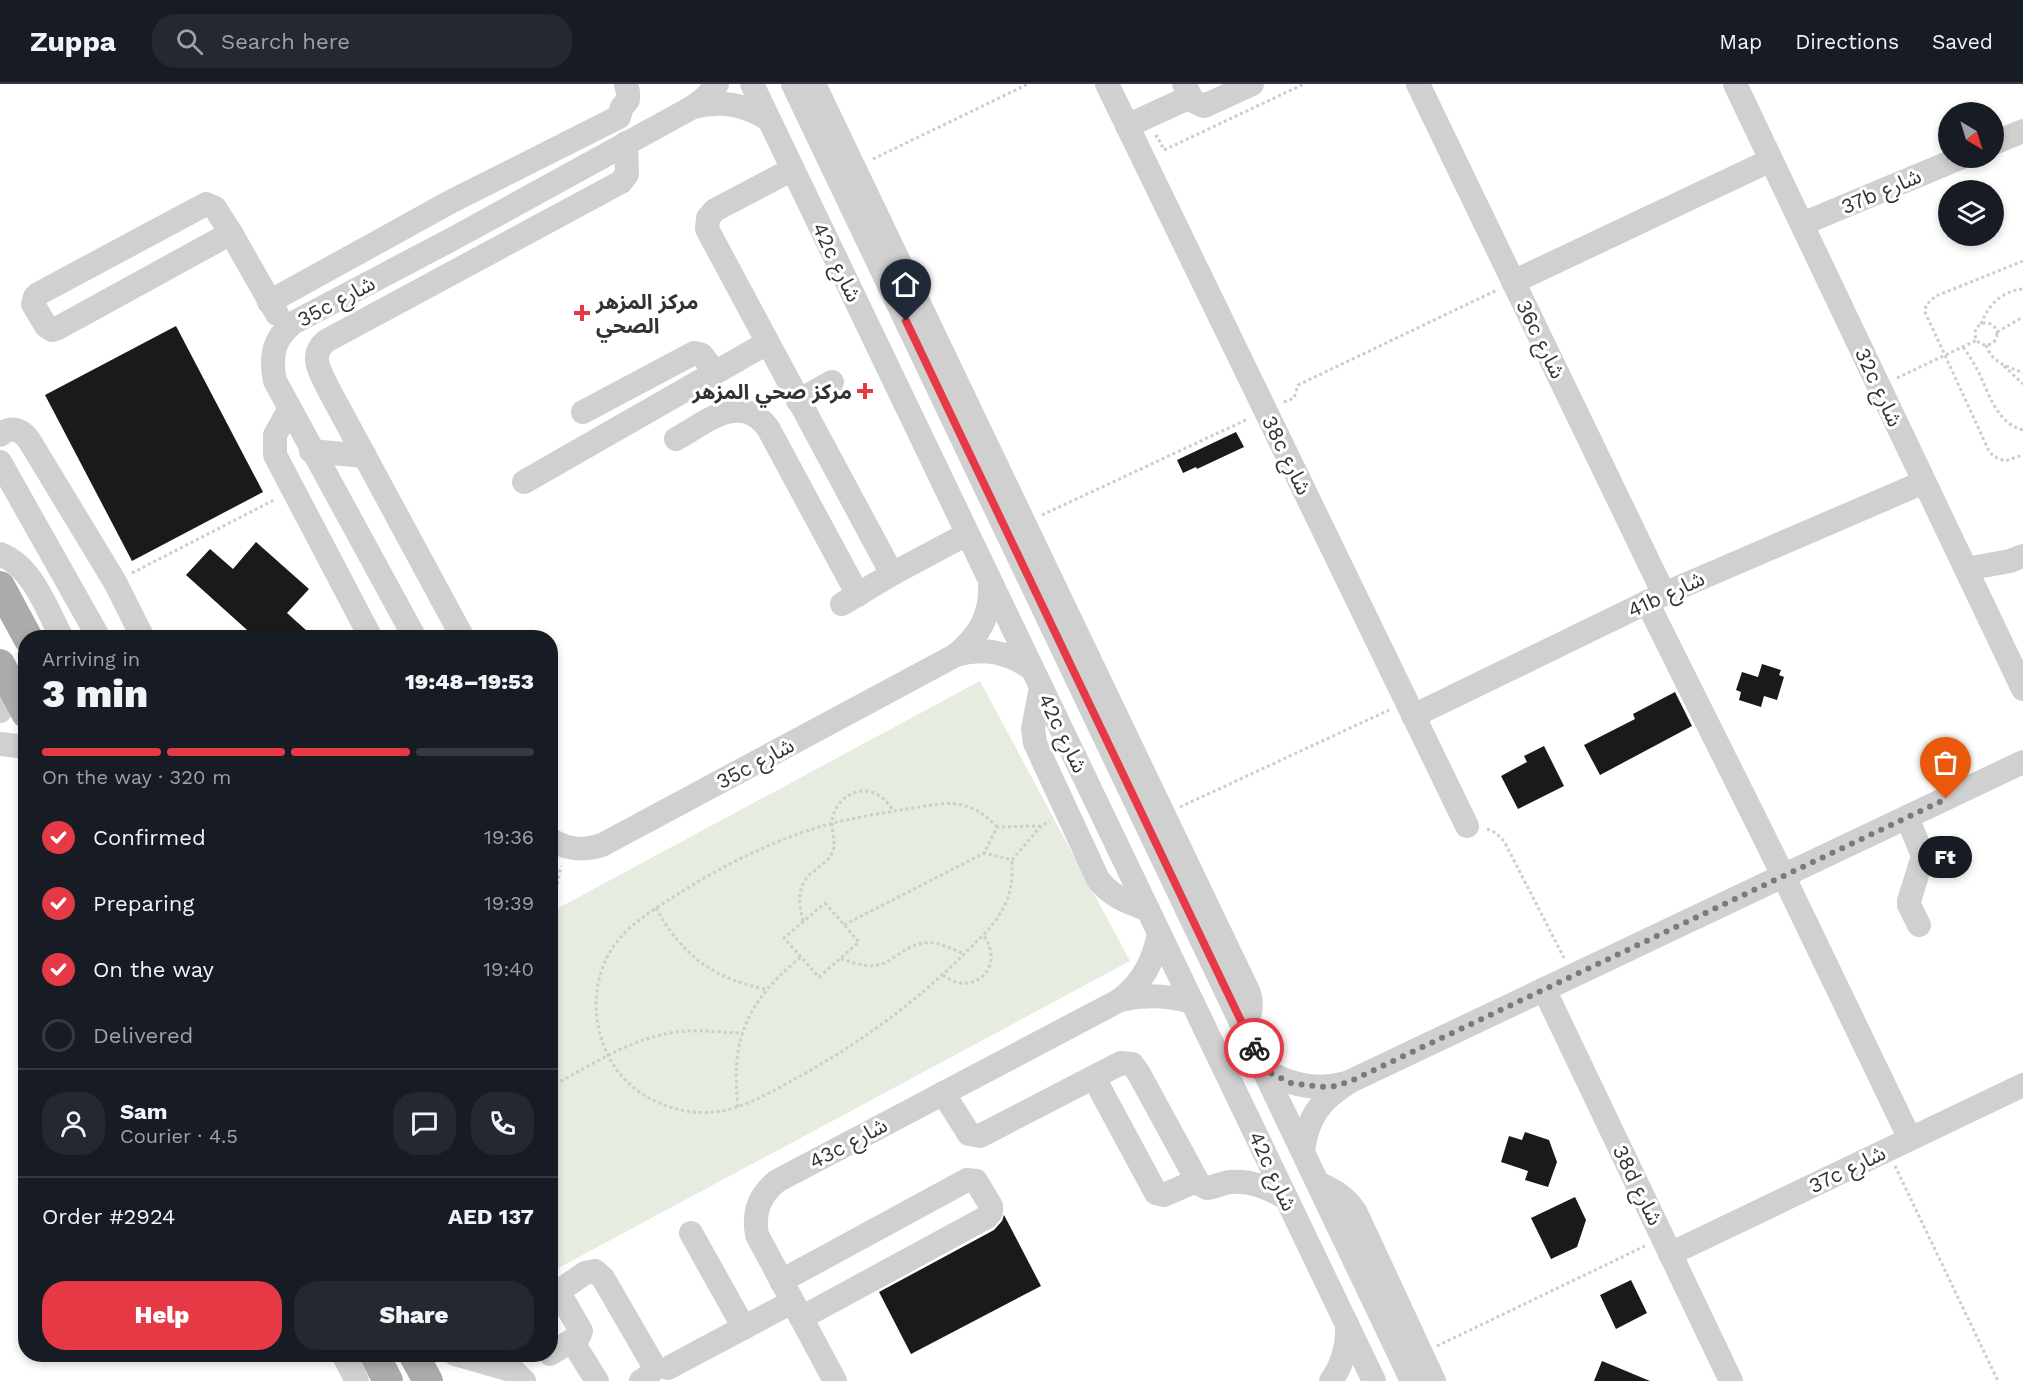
<!DOCTYPE html>
<meta charset="utf-8">
<style>
:root{--surface:#171b24;--page:#242831;--text:#f1f3f6;--muted:#9ea1a6;--line:#363941;--accent:#e63946}
body{margin:0;font-family:"Work Sans","Noto Sans Arabic",sans-serif;background:var(--page);color:var(--text);height:100vh;display:flex;flex-direction:column;font-size:22px;white-space:nowrap}
*{box-sizing:border-box;margin:0}
p{font-size:20px;color:var(--muted)}
.icon{flex:none;width:33px;height:33px;fill:none;stroke:currentColor;stroke-width:2;stroke-linecap:round;stroke-linejoin:round}
.map{position:relative;flex:1;overflow:hidden}
.drawer{position:absolute;left:18px;top:546px;width:540px;height:732px;display:flex;flex-direction:column;background:var(--surface);border-radius:24px;box-shadow:0 3px 9px #0003}
.drawer>*{flex:none}
.needle{width:39px;rotate:142deg}
.tools{position:absolute;left:1938px;top:18px;display:grid;gap:12px}
.tools a{display:grid;place-items:center;width:66px;height:66px;border-radius:50%;background:var(--surface);box-shadow:0 3px 9px #0003;font-size:30px}
.pin{position:absolute;display:grid;place-items:center;width:51px;height:51px;color:#fff;margin:-62px -26px;border-radius:50% 50% 50% 0;rotate:-45deg;box-shadow:0 0 6px #0007}
.pin .icon{rotate:45deg}
.courier{position:absolute;display:grid;place-items:center;width:60px;height:60px;margin:-30px;border:4px solid #e63946;border-radius:50%;background:#fff;color:#222;box-shadow:0 2px 8px #0007}
.bubble{position:absolute;height:42px;border-radius:21px;background:var(--surface);box-shadow:0 3px 9px #0003;font-size:20px;font-weight:800;line-height:42px;text-align:center}
.summary em{font-style:normal;font-weight:800}
.summary div{display:flex;flex-direction:column-reverse}
.summary{display:flex;align-items:center;justify-content:space-between;height:102px;padding:0 24px}
h1{font-size:39px;font-weight:800;line-height:45px}
.bar{display:grid;grid-template-columns:repeat(4,1fr);gap:9px 6px;align-content:center;height:72px;padding:0 24px}
.bar i{height:8px;border-radius:4px;background:var(--line)}
.bar .active{background:var(--accent)}
.bar p{grid-column:span 4}
.line{display:flex;align-items:center;gap:15px;padding:0 24px;border-top:2px solid var(--line)}
.line div{flex:1}
.round{display:grid;place-items:center;flex:none;width:63px;height:63px;border-radius:24px;background:var(--page)}
ol{padding:0 24px;list-style:none}
li{display:flex;align-items:center;gap:18px;height:66px}
li p{margin-inline-start:auto}
li .icon{padding:6px;border-radius:50%;background:var(--accent);color:#fff;stroke-width:4}
li:last-child{color:var(--muted)}
li i{width:33px;height:33px;border:3px solid var(--line);border-radius:50%}
.button{display:flex;gap:12px;margin-top:auto;padding:12px 24px}
.button a{flex:1;height:69px;border-radius:24px;background:var(--accent);color:#fff;font-size:24px;font-weight:800;line-height:69px;text-align:center}
.button a+a{background:var(--page);color:var(--text)}
header{display:flex;align-items:center;gap:36px;box-sizing:border-box;height:84px;padding:0 30px;background:var(--surface);border-bottom:2px solid var(--line)}
header strong{font-size:28px}
nav{display:flex;gap:33px;margin-inline-start:auto;font-size:21px}
.search{width:420px;height:54px;background:var(--page);display:flex;align-items:center;gap:15px;box-sizing:border-box;padding:0 21px;border-radius:24px;color:var(--muted);font-size:22px}
.map>svg:first-child{display:block}
</style>
<header>
<strong>Zuppa</strong>
<div class="search"><svg class="icon" aria-label="search" viewBox="0 0 24 24"><circle cx="10" cy="10" r="6"/><path d="M15 15l6 6"/></svg>Search here</div>
<nav><a>Map</a><a>Directions</a><a>Saved</a></nav>
</header>
<div class="map">
<svg width="2023" height="1297" viewBox="0 0 2023 1297">
<rect width="100%" height="100%" fill="#fff"/>
<!-- green -->
<polygon fill="#e6ecdf" points="980,597 1130,877 551,1188 551,828"/>
<!-- building -->
<g fill="#1a1a1a">
<polygon points="176,242 263,408 132,477 45,311"/>
<polygon points="1236,348 1244,363 1197,385 1196,383 1183,389 1177,376"/>
<polygon points="256,458 309,505 287,529 307,547 300,554 256,554 186,491 210,465 233,485"/>
<polygon points="1762,580 1781,586 1779,591 1784,593 1777,616 1764,612 1761,623 1739,616 1741,608 1736,606 1742,588 1758,593"/>
<polygon points="1675,608 1692,642 1600,691 1584,661 1635,635 1633,630"/>
<polygon points="1544,662 1564,702 1518,725 1501,692 1527,678 1524,672"/>
<polygon points="1525,1048 1549,1056 1557,1078 1548,1103 1525,1096 1528,1087 1501,1078 1509,1052 1522,1056"/>
<polygon points="1575,1113 1586,1136 1577,1163 1551,1175 1531,1134"/>
<polygon points="1004,1131 1041,1202 911,1270 879,1208 994,1146 1002,1137"/>
<polygon points="1631,1196 1647,1229 1616,1245 1600,1211"/>
<polygon points="1602,1277 1650,1297 1594,1297"/>
</g>
<g fill="none" stroke-linecap="round" stroke-linejoin="round">
<!-- path -->
<g stroke="#cdcdcd" stroke-width="3" stroke-dasharray="3 3" stroke-linecap="butt">
<polyline points="1155,53 1157,52 1164,66 1304,0"/>
<polyline points="873,75 1028,0"/>
<polyline points="2023,177 1936,212 1926,221 1925,228 1989,367 1993,372 2005,377 2023,371"/>
<circle cx="1986" cy="250" r="11"/>
<path d="M1981,240C1988,221 2002,207 2023,205"/>
<polyline points="1997,248 2023,233"/>
<path d="M1986,261C1992,279 2007,282 2023,289"/>
<path d="M1963,263C1968,270 1972,276 1976,283C1988,305 1995,339 2023,346"/>
<polyline points="2004,282 2023,300"/>
<polyline points="1897,294 1977,256"/>
<polyline points="1284,318 1294,314 1298,301 1497,206"/>
<polyline points="1042,431 1248,335"/>
<polyline points="132,489 276,415"/>
<polyline points="1180,723 1389,626"/>
<polyline points="1041,742 997,743 984,769 1012,776 1041,742 1050,737"/>
<path d="M997,743C986,731 973,722 956,720C940,718 923,723 907,725C883,729 857,733 833,739C777,754 723,781 675,812C653,826 629,840 613,863C592,894 591,938 608,971C627,1012 678,1035 722,1027C746,1022 770,1009 791,997C858,961 920,916 973,861C983,851 994,841 1001,828C1011,812 1013,795 1012,776"/>
<polyline points="1487,745 1496,749 1504,757 1564,874"/>
<polyline points="550,810 557,800 561,782"/>
<polygon points="825,819 859,858 819,893 784,854"/>
<path d="M656,824C682,871 712,894 765,905"/>
<path d="M803,837C798,819 797,799 814,787C821,781 829,777 833,767C836,758 832,749 832,740C832,722 847,707 865,707C878,708 887,716 893,727"/>
<polyline points="844,841 984,769"/>
<path d="M841,875C852,878 866,884 878,881C886,880 892,874 899,870C925,852 937,858 964,870"/>
<path d="M943,891C973,915 1007,882 983,851"/>
<path d="M550,1003C594,980 636,950 687,947C706,946 724,949 743,949"/>
<path d="M738,1023C730,954 748,916 801,873"/>
<polyline points="1895,1082 1998,1297"/>
<polyline points="1437,1262 1645,1162"/>
</g>
<!-- minor -->
<g stroke="#d0d0d0" stroke-width="24">
<polyline points="752,0 1374,1297"/>
<polyline points="793,0 1412,1297"/>
<path d="M814,0L1249,909C1253,922 1251,932 1244,943"/>
<polyline points="1107,0 1467,742"/>
<polyline points="1184,0 1193,17 1204,22 1252,0"/>
<polyline points="1418,0 1664,510"/>
<polyline points="1735,0 2023,605"/>
<path d="M693,23C721,16 743,20 768,35"/>
<polyline points="1127,42 1190,13"/>
<polyline points="1994,59 2023,47"/>
<polyline points="793,85 715,126 708,134 707,145 892,490"/>
<polygon points="206,120 215,124 231,149 58,244 52,246 46,242 33,220 35,213 38,210"/>
<polyline points="1802,140 1960,74"/>
<polyline points="231,149 277,230"/>
<polyline points="1513,198 1771,76"/>
<polyline points="269,218 452,117 619,33 622,23 628,16 628,8 626,0"/>
<polyline points="798,317 832,298"/>
<polyline points="289,326 275,351 275,371 371,554"/>
<polyline points="583,328 694,269 702,271 715,289"/>
<path d="M0,351C11,341 22,346 29,356L115,498L143,554"/>
<path d="M676,355C707,338 740,307 768,344L858,511"/>
<polyline points="311,367 365,372"/>
<polyline points="0,378 99,554"/>
<polyline points="524,398 767,259"/>
<path d="M0,470C33,483 46,524 62,554"/>
<polyline points="1966,485 2010,477 2023,472"/>
<polyline points="1647,518 1783,791 1910,1055"/>
<polyline points="842,520 892,490 967,450"/>
<path d="M415,554L275,297C270,273 273,255 293,239L458,152L693,23L706,13L717,0"/>
<path d="M463,554L329,306C321,289 308,272 326,257L621,98L627,90L626,59"/>
<path d="M956,571C984,563 1007,568 1031,584"/>
<path d="M1041,603L1033,645L1035,659L1098,795C1111,813 1128,818 1148,826"/>
<polyline points="0,627 5,611 5,592"/>
<polyline points="1413,632 1664,510 1924,398"/>
<polyline points="0,660 26,663"/>
<polyline points="1907,733 1923,772 1909,817 1909,821 1919,841"/>
<path d="M550,755C567,766 583,767 602,761L956,571C980,551 992,530 990,498"/>
<polyline points="1544,905 1731,1297"/>
<path d="M1120,916C1145,910 1167,911 1192,918"/>
<path d="M1264,986C1290,1001 1317,1008 1346,999"/>
<polyline points="1094,994 1156,1109 1164,1111 1196,1097"/>
<path d="M943,1009L969,1050L980,1052L1121,979L1132,980L1138,988L1199,1100L1207,1104C1215,1103 1222,1099 1230,1098C1251,1096 1269,1104 1286,1114"/>
<path d="M1303,1066C1308,1032 1321,1015 1351,997L2023,678"/>
<path d="M1319,1100C1335,1106 1347,1114 1356,1129L1434,1297"/>
<polyline points="691,1149 744,1244"/>
<polyline points="1670,1170 2023,1001"/>
<polyline points="781,1197 967,1096 976,1097 991,1122 991,1128 987,1133 801,1234"/>
<polyline points="572,1257 597,1297"/>
<polyline points="343,1270 357,1297"/>
<polyline points="455,1270 514,1287 524,1297"/>
<path d="M550,1270L579,1252L581,1247L562,1214V1205L585,1189L595,1187L603,1194L651,1277C654,1287 650,1292 641,1297"/>
<polyline points="668,1284 792,1218"/>
<path d="M835,1297L757,1151C753,1128 759,1112 777,1097L1120,916C1143,898 1153,878 1159,850"/>
<path d="M1331,1297C1343,1280 1348,1262 1347,1240"/>
</g>
<!-- major -->
<g stroke="#ababab" stroke-width="30">
<polyline points="0,502 28,554"/>
<polyline points="0,580 26,629"/>
<polyline points="374,1270 388,1297"/>
<polyline points="413,1270 428,1297"/>
</g>
</g>
<g fill="none" stroke-linecap="round" stroke-linejoin="round">
<!-- done -->
<polyline stroke="#7a7a7a" stroke-width="6" stroke-dasharray="0 10.8" points="1254,964 1264,986 1291,999 1321,1003 1336,1002 1351,997 1946,715"/>
<!-- route -->
<polyline stroke="#e63946" stroke-width="8" points="906,237 1254,964"/>
</g>
<!-- markers -->
<g fill="#e63946" stroke="#fff" stroke-width="2">
<path d="M579 220h6v6h6v6h-6v6h-6v-6h-6v-6h6z"/>
<path d="M862 298h6v6h6v6h-6v6h-6v-6h-6v-6h6z"/>
</g>
<g text-anchor="middle" dominant-baseline="central" stroke-width="6" stroke-linejoin="round" paint-order="stroke">
<!-- street labels -->
<g font-size="21" fill="#333" stroke="#fff">
<text transform="translate(1881 107) rotate(-23)">37b شارع</text>
<text transform="translate(837 178) rotate(64)">42c شارع</text>
<text transform="translate(336 217) rotate(-28)">35c شارع</text>
<text transform="translate(1541 255) rotate(64)">36c شارع</text>
<text transform="translate(1879 303) rotate(65)">32c شارع</text>
<text transform="translate(1287 371) rotate(64)">38c شارع</text>
<text transform="translate(1666 510) rotate(-25)">41b شارع</text>
<text transform="translate(1063 649) rotate(64)">42c شارع</text>
<text transform="translate(755 679) rotate(-28)">35c شارع</text>
<text transform="translate(848 1059) rotate(-28)">43c شارع</text>
<text transform="translate(1847 1085) rotate(-26)">37c شارع</text>
<text transform="translate(1273 1087) rotate(65)">42c شارع</text>
<text transform="translate(1638 1101) rotate(64)">38d شارع</text>
</g>
<!-- poi labels -->
<g font-size="21" font-weight="bold" fill="#333" stroke="#fff" text-anchor="start">
<text x="596" y="217">مركز المزهر<tspan x="596" dy="24">الصحي</tspan></text>
<text x="852" y="307" text-anchor="end">مركز صحي المزهر</text>
</g>
</g>
</svg>
<div class="tools">
<a><svg class="needle" viewBox="-14 -14 28 28"><path d="M0-13l5 13h-10z" fill="#e53935"/><path d="M0 13l5-13h-10z" fill="#9ea1a6"/></svg></a>
<a><svg class="icon" aria-label="layers" viewBox="0 0 24 24"><path d="M12 4l9 5-9 5-9-5zM3 14l9 5 9-5"/></svg></a>
</div>
<div class="pin" style="left:1946px;top:715px;background:#ea580c"><svg class="icon" aria-label="bag" viewBox="0 0 24 24"><path d="M5 8h14l-1 12H6zM9 8a3 3 0 0 1 6 0"/></svg></div>
<div class="pin" style="left:906px;top:237px;background:#1f2937"><svg class="icon" aria-label="home" viewBox="0 0 24 24"><path d="M3 11l9-7 9 7M6 9v11h12V9"/></svg></div>
<div class="courier" style="left:1254px;top:964px"><svg class="icon" aria-label="bike" viewBox="0 0 24 24"><circle cx="6" cy="16" r="4"/><circle cx="18" cy="16" r="4"/><path d="M6 16l4-8h5l3 8M10 8l3 8H6M13 5h3"/></svg></div>
<div class="bubble" style="left:1918px;top:752px;width:54px">Ft</div>
<section class="drawer">
<div class="summary"><div><h1>3 min</h1><p>Arriving in</p></div><em>19:48–19:53</em></div>
<div class="bar"><i class="active"></i><i class="active"></i><i class="active"></i><i></i><p>On the way · 320 m</p></div>
<ol>
<li><svg class="icon" aria-label="check" viewBox="0 0 24 24"><path d="M5 12l5 5 9-10"/></svg>Confirmed<p>19:36</p></li>
<li><svg class="icon" aria-label="check" viewBox="0 0 24 24"><path d="M5 12l5 5 9-10"/></svg>Preparing<p>19:39</p></li>
<li><svg class="icon" aria-label="check" viewBox="0 0 24 24"><path d="M5 12l5 5 9-10"/></svg>On the way<p>19:40</p></li>
<li><i></i>Delivered</li>
</ol>
<div class="line" style="height:108px"><a class="round"><svg class="icon" aria-label="person" viewBox="0 0 24 24"><circle cx="12" cy="8" r="4"/><path d="M4 21q1-7 8-7t8 7"/></svg></a><div><b>Sam</b><p>Courier · 4.5</p></div><a class="round"><svg class="icon" aria-label="chat" viewBox="0 0 24 24"><path d="M4 5h16v11H9l-5 4z"/></svg></a><a class="round"><svg class="icon" aria-label="phone" viewBox="0 0 24 24"><path d="M5 4h4l2 5-3 2q2 4 5 5l2-3 5 2v4C11 20 4 13 5 4z"/></svg></a></div>
<div class="line" style="height:78px"><div>Order #2924</div><b>AED 137</b></div>
<div class="button"><a>Help</a><a>Share</a></div>
</section>
</div>
